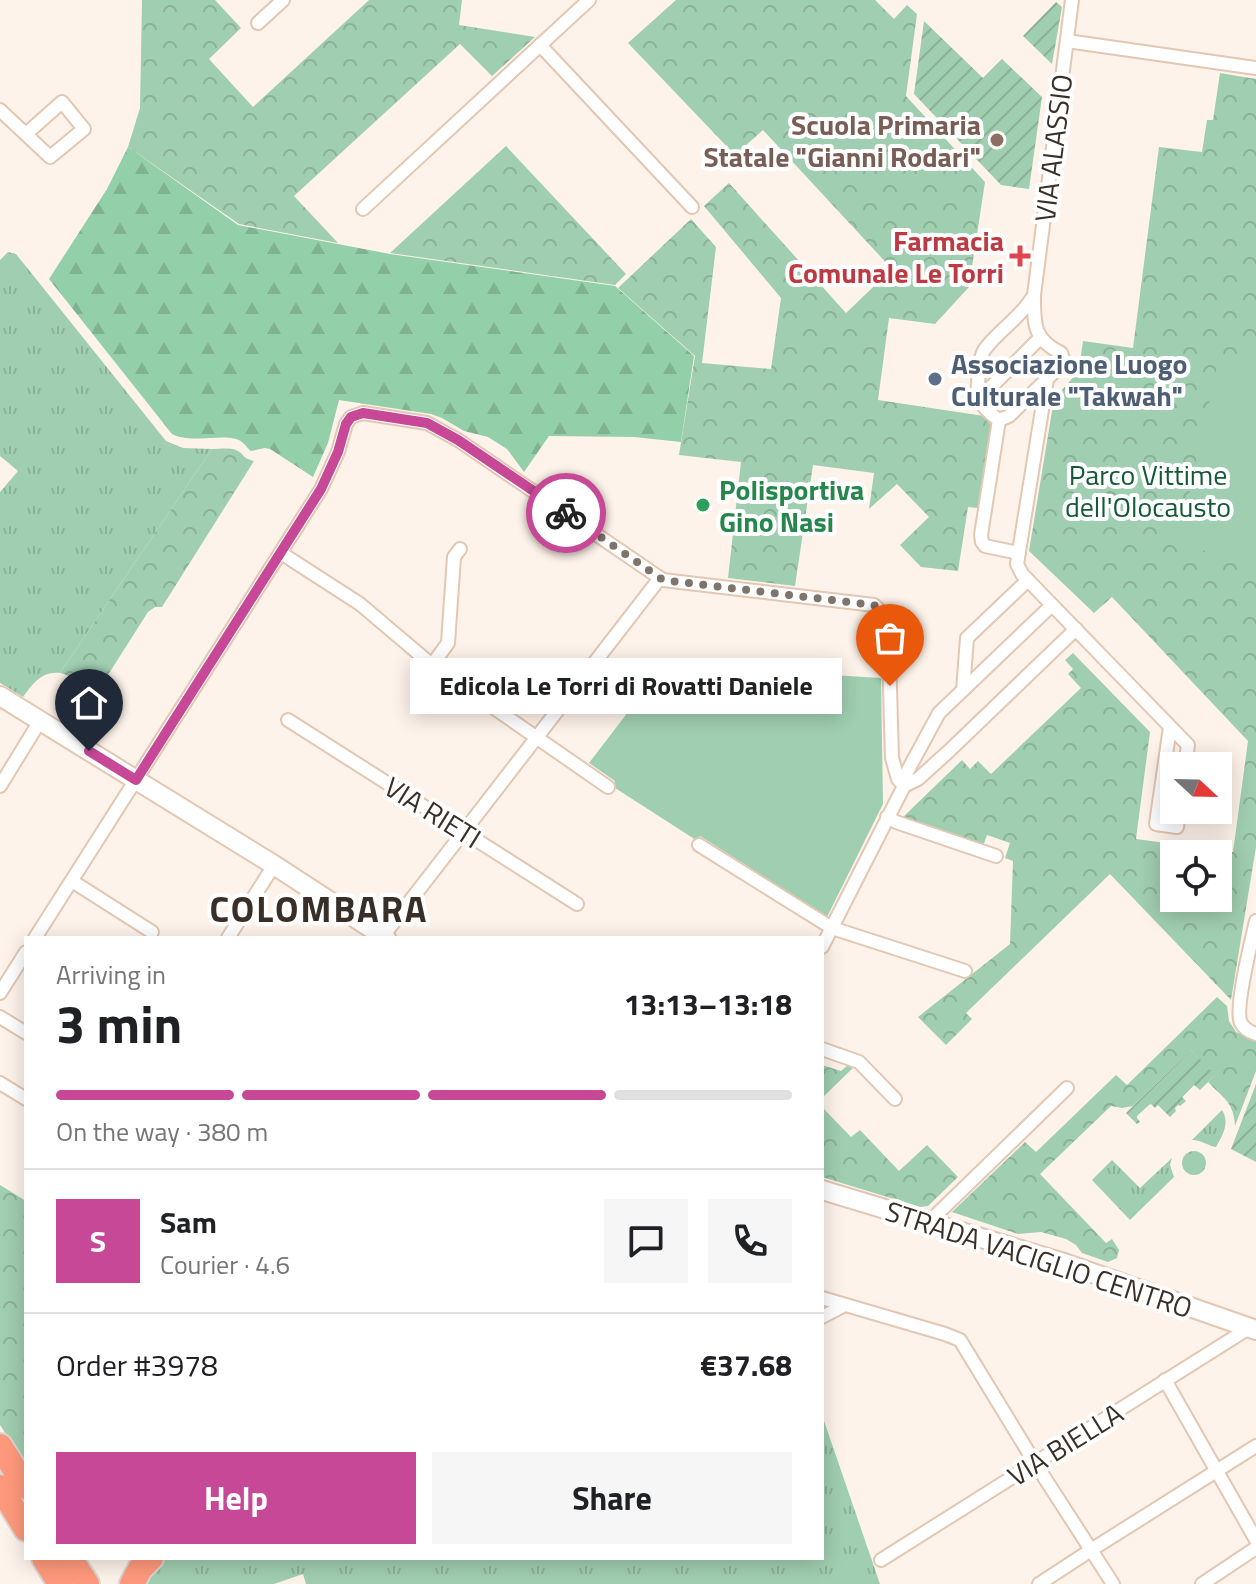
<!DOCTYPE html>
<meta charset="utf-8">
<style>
:root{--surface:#fff;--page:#f6f6f6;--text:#202124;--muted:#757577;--line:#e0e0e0;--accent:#c64896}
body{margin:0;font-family:"Titillium Web",sans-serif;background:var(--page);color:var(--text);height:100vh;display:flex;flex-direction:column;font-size:30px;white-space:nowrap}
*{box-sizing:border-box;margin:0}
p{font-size:26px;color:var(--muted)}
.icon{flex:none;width:44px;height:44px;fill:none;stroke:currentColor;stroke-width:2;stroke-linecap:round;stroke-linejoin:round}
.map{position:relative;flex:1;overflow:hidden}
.side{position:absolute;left:24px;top:936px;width:800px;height:624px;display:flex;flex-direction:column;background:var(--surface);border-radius:0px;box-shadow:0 4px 20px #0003}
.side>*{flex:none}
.needle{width:52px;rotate:112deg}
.fabs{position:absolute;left:1160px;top:752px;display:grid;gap:16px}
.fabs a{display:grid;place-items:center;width:72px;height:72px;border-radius:0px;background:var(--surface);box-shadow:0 4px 20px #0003;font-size:40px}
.pin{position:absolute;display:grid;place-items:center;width:68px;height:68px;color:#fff;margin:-82px -34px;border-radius:50% 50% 50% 0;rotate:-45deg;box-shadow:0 0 8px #0007}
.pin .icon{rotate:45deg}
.courier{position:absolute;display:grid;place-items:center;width:80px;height:80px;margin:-40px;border:6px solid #c64896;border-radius:50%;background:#fff;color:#222;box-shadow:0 2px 10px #0007}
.bubble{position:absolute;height:56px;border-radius:0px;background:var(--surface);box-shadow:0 4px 20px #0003;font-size:26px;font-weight:700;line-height:56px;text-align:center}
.summary em{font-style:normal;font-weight:700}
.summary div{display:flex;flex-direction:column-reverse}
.summary{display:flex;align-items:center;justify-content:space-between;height:136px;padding:0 32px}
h1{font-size:52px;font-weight:700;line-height:60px}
.bar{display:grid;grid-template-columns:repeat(4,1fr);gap:12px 8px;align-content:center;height:96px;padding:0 32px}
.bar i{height:10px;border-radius:6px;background:var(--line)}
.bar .active{background:var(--accent)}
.bar p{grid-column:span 4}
.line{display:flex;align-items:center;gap:20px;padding:0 32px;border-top:2px solid var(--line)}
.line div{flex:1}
.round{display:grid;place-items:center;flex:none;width:84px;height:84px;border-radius:0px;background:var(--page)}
.cta{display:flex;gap:16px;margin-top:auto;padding:16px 32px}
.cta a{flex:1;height:92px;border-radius:0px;background:var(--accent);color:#fff;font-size:32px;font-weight:700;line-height:92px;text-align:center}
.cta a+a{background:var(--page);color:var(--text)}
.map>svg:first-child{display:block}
</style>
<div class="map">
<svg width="1256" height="1584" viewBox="0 0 1256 1584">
<defs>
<pattern id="grass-tufts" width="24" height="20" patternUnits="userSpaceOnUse" patternTransform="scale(2)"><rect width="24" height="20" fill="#a0ceb0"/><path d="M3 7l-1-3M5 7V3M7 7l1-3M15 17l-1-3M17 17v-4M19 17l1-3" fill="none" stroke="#8bb197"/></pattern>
<pattern id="forest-firs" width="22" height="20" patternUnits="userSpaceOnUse" patternTransform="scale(2)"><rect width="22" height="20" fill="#93cfa9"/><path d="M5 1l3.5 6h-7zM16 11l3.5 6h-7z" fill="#80b291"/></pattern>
<pattern id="park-crowns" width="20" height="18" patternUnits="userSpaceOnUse" patternTransform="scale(2)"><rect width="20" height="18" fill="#a0ceb0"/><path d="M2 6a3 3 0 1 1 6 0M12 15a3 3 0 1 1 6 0" fill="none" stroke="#8bb197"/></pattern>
<pattern id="garden-furrows" width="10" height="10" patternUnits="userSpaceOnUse" patternTransform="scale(2)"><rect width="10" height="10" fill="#a0ceb0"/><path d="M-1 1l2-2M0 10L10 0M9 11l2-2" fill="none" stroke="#8bb197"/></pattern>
</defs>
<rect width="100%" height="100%" fill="#fef3ea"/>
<!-- grass -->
<g fill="url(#grass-tufts)">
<path d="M8,252L16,254L166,441L183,448L212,449L60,673C41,671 33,684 23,697L0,683V492L18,471L0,456V260Z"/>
<path d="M1222,1110C1230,1123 1223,1135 1216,1147C1208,1146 1202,1140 1192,1140Z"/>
<circle cx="1194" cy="1163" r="12"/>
<polygon points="1172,1158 1170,1165 1174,1177 1130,1220 1092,1180 1112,1160 1140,1188"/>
<polygon points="822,1415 880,1584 306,1584 303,1574 274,1584 138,1584 162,1558 822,1558"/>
</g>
<!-- forest -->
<path fill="url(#forest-firs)" d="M128,147L238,225L390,254L615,286L694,356L681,442L634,437L549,436L524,472L507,449L488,437L464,431L442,418L431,414L339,400L328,443L313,477L270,449L265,448L251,451C248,449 246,445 242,442C228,431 192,445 172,434L49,279L107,189Z"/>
<!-- park -->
<g fill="url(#park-crowns)" fill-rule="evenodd">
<polygon points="142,0 215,0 241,28 209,59 253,107 369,0 462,0 459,25 535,37 492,76 460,44 294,196 338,243 239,224 128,147 140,108"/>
<polygon points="676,0 875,0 894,19 907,5 917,14 906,96 985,182 969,287 935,324 889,318 878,400 984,416 991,425 978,508 968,507 958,571 921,567 900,545 929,517 897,484 869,509 874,473 813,465 795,586 728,578 741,462 679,455 695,356 618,288 691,219 716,247 702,363 771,369 781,298 704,206 729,183 846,313 892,269 763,130 735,155 628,43"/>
<path d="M1220,73L1256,79V847L1231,1000L1110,874L966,1013L972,1019L946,1045L918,1017L1010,944L1013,861L1005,858L1010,843L987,835L983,846L901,819L962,760L970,769L978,761L991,774L1081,688L1068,674L1073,669L1065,660L1073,653L1150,732L1136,839L1233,852L1248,741L1112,597L1094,613L1029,551L1054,399L1076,374L1079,368L1083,341L1133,348L1159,147L1202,152L1207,120H1213ZM1174,854H1218V898H1174Z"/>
<polygon points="506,146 626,274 615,285 390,253"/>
<path d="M212,449C219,449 232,447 238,451C245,455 242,458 254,461L162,607H155L148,612L92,700L85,701C83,685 76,677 60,673Z"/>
<path d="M1217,997L1227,1006L1229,1021L1236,1032L1256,1041V1071L1235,1126C1234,1102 1223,1098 1208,1082L1214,1076L1191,1050L1133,1106L1122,1108L1111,1106L1040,1174L1106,1243L1112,1239L1119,1250L1117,1258L1108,1262L1082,1253L1076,1245L1066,1239L1041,1232L1018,1234L952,1212L1025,1142L1036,1152L1116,1075L1127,1085Z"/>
<polygon points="850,1063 854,1067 822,1098 822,1065 841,1071"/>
<polygon points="822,1107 851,1137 860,1130 899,1171 927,1145 958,1177 928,1206 920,1207 822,1177"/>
<polygon points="0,1185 26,1201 26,1465 0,1425"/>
</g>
<!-- garden -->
<g fill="url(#garden-furrows)">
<polygon points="1056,2 1062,7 1052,64 1023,36"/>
<polygon points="924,21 983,78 1002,59 1042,97 1029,189 1001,185 914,94"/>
<polygon points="1191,1050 1215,1075 1200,1090 1194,1085 1182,1097 1186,1101 1180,1106 1178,1105 1175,1108 1176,1111 1170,1117 1158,1105 1155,1108 1151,1104 1149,1105 1137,1116 1137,1118 1140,1122 1137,1124 1126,1113"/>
<polygon points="1256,1084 1256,1162 1231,1149"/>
</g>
<!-- pitch -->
<g fill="#a0ceb0">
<polygon points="1220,353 1256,360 1256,562 1178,545"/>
<polygon points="664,665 881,678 883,804 827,917 700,836 696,840 612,786 615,781 589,763"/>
</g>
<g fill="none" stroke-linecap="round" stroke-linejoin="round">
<defs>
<g id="street">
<path d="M1072,0L1034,295C1034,324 1033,339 1061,353L1063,359L1060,366L1047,379L1017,564L1022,574L1188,745L1185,766"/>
<polyline points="258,23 283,0"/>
<polyline points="1067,41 1256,68"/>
<polyline points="540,45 692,207"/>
<polyline points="0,110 50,157 84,129 62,102 26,134"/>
<polyline points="363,209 589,0"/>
<polyline points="979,399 1040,338"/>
<polyline points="999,420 981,535 982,542 985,546 1019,553"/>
<path d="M999,420C975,404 976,393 980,366C981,360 981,354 985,349C999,330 1020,318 1032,298"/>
<polyline points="999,420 1009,416 1047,379"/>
<polyline points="281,553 360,604 432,665 608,787"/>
<polyline points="432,665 448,643 454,557 460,549"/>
<polyline points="963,690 967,638 1028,580"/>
<polyline points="288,720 577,904"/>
<polyline points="1170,727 1156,824 1177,827 1179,810"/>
<polyline points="0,786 40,721"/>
<polyline points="904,786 918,779 949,751 1076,629"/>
<polyline points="887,817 896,822 996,856"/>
<polyline points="699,845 832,928 965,971"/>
<polyline points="72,881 152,932"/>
<path d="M1256,921C1252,939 1234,1009 1241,1023C1244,1029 1250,1032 1256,1034"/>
<polyline points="383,936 660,578"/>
<polyline points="35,938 321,489 338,452 346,424 351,417 363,413 427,423 458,440 663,580 874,605 888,619 892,758 898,779 904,786"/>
<polyline points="228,938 274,865"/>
<polyline points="822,947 904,786 907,772 939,713 1052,605"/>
<polyline points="0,993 26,952"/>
<polyline points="0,1017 26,1033"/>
<polyline points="822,1049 859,1062 895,1099"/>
<polyline points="0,1083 26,1099"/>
<polyline points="929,1222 1067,1088"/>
<polyline points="822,1298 945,1334 960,1340 1035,1463 1113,1584"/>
<polyline points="822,1317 845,1305"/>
<polyline points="1165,1380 1256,1540"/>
<polyline points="881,1560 1249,1328"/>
<polyline points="1039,1584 1091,1550 1256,1446"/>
<polyline points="1202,1584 1256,1548"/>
</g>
<g id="secondary">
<polyline points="0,696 274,865 386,938"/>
<polyline points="822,1190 1061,1262 1256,1330"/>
</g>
<g id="highway">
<polyline points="0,1446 26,1487"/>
<polyline points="0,1487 26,1529"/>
<polyline points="44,1558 60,1584"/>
<polyline points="70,1558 87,1584"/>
<polyline points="132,1584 140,1569 151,1558"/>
</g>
</defs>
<!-- street casing -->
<use href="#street" stroke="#e2c7b3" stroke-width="16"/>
<!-- secondary casing -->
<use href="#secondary" stroke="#e2c7b3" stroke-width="22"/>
<!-- highway casing -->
<use href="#highway" stroke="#d8d5d4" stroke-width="28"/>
<!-- street -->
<use href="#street" stroke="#fff" stroke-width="12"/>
<!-- secondary -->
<use href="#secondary" stroke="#fff" stroke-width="18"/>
<!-- highway -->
<use href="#highway" stroke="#ff997c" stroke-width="24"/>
</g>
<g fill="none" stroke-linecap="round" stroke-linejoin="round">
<!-- done -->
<polyline stroke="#7f746b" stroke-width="8" stroke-dasharray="0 14.4" points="566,513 663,580 874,605 888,619 890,686"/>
<!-- route -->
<polyline stroke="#c64896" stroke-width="10" points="89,751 136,780 321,489 338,452 346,424 351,417 363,413 427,423 458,440 566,513"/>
</g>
<!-- markers -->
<circle fill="#8d6e63" stroke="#fff" stroke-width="3" cx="997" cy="140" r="8"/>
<path fill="#e0444e" stroke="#fff" stroke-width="3" d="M1016 244h8v8h8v8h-8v8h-8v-8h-8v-8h8z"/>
<circle fill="#5c6f8a" stroke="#fff" stroke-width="3" cx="935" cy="379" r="8"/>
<circle fill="#2e9e5b" stroke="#fff" stroke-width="3" cx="703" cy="505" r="8"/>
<g text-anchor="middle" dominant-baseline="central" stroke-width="8" stroke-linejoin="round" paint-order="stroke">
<!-- education labels -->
<g font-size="28" font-weight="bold" fill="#785e54" stroke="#fff" text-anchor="end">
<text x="981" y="124">Scuola Primaria<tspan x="981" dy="32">Statale "Gianni Rodari"</tspan></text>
</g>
<!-- street labels -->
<g font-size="28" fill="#3a2f27" stroke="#fff">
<text transform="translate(1053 148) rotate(-83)">VIA ALASSIO</text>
<text transform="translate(433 812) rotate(32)">VIA RIETI</text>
<text transform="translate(1039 1259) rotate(18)">STRADA VACIGLIO CENTRO</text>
<text transform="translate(1065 1444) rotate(-32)">VIA BIELLA</text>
</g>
<!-- health labels -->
<g font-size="28" font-weight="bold" fill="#be3a42" stroke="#fff" text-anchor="end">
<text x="1004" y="240">Farmacia<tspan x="1004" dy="32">Comunale Le Torri</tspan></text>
</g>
<!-- service labels -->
<g font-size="28" font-weight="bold" fill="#4e5e75" stroke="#fff" text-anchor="start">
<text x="951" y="363">Associazione Luogo<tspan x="951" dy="32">Culturale "Takwah"</tspan></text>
</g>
<!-- park labels -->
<g font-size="28" fill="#135936" stroke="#fff">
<text x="1148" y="474">Parco Vittime<tspan x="1148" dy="32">dell'Olocausto</tspan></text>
</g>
<!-- leisure labels -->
<g font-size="28" font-weight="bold" fill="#27864d" stroke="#fff" text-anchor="start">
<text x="719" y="489">Polisportiva<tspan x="719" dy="32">Gino Nasi</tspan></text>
</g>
<!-- district labels -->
<g font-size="36" font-weight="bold" letter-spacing="2" fill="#3a2f27" stroke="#fff">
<text x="319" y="908">COLOMBARA</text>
</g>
</g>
</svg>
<div class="fabs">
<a><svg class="needle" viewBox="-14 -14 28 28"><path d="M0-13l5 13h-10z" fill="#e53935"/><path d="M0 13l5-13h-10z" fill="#757577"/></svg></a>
<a><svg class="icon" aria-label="locate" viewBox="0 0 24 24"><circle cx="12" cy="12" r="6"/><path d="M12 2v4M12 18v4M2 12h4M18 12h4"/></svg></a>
</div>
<div class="pin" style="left:890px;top:686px;background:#ea580c"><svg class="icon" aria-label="bag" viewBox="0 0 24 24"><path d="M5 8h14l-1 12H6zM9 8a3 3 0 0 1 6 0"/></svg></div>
<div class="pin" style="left:89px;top:751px;background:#1f2937"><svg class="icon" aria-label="home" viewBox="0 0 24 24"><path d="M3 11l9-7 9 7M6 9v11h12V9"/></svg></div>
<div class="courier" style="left:566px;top:513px"><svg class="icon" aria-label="bike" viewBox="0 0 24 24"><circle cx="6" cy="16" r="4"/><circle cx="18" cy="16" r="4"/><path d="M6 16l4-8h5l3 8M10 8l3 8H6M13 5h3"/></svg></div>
<div class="bubble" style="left:410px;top:658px;width:432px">Edicola Le Torri di Rovatti Daniele</div>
<section class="side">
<div class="summary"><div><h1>3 min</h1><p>Arriving in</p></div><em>13:13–13:18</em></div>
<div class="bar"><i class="active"></i><i class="active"></i><i class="active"></i><i></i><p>On the way · 380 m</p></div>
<div class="line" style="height:144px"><b class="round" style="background:var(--accent);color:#fff">S</b><div><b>Sam</b><p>Courier · 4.6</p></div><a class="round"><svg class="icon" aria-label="chat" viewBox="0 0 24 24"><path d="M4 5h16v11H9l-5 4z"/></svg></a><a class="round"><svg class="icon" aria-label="phone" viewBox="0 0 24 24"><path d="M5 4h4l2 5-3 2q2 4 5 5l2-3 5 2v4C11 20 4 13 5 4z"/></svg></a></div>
<div class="line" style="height:104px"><div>Order #3978</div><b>€37.68</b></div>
<div class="cta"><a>Help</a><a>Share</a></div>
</section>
</div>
